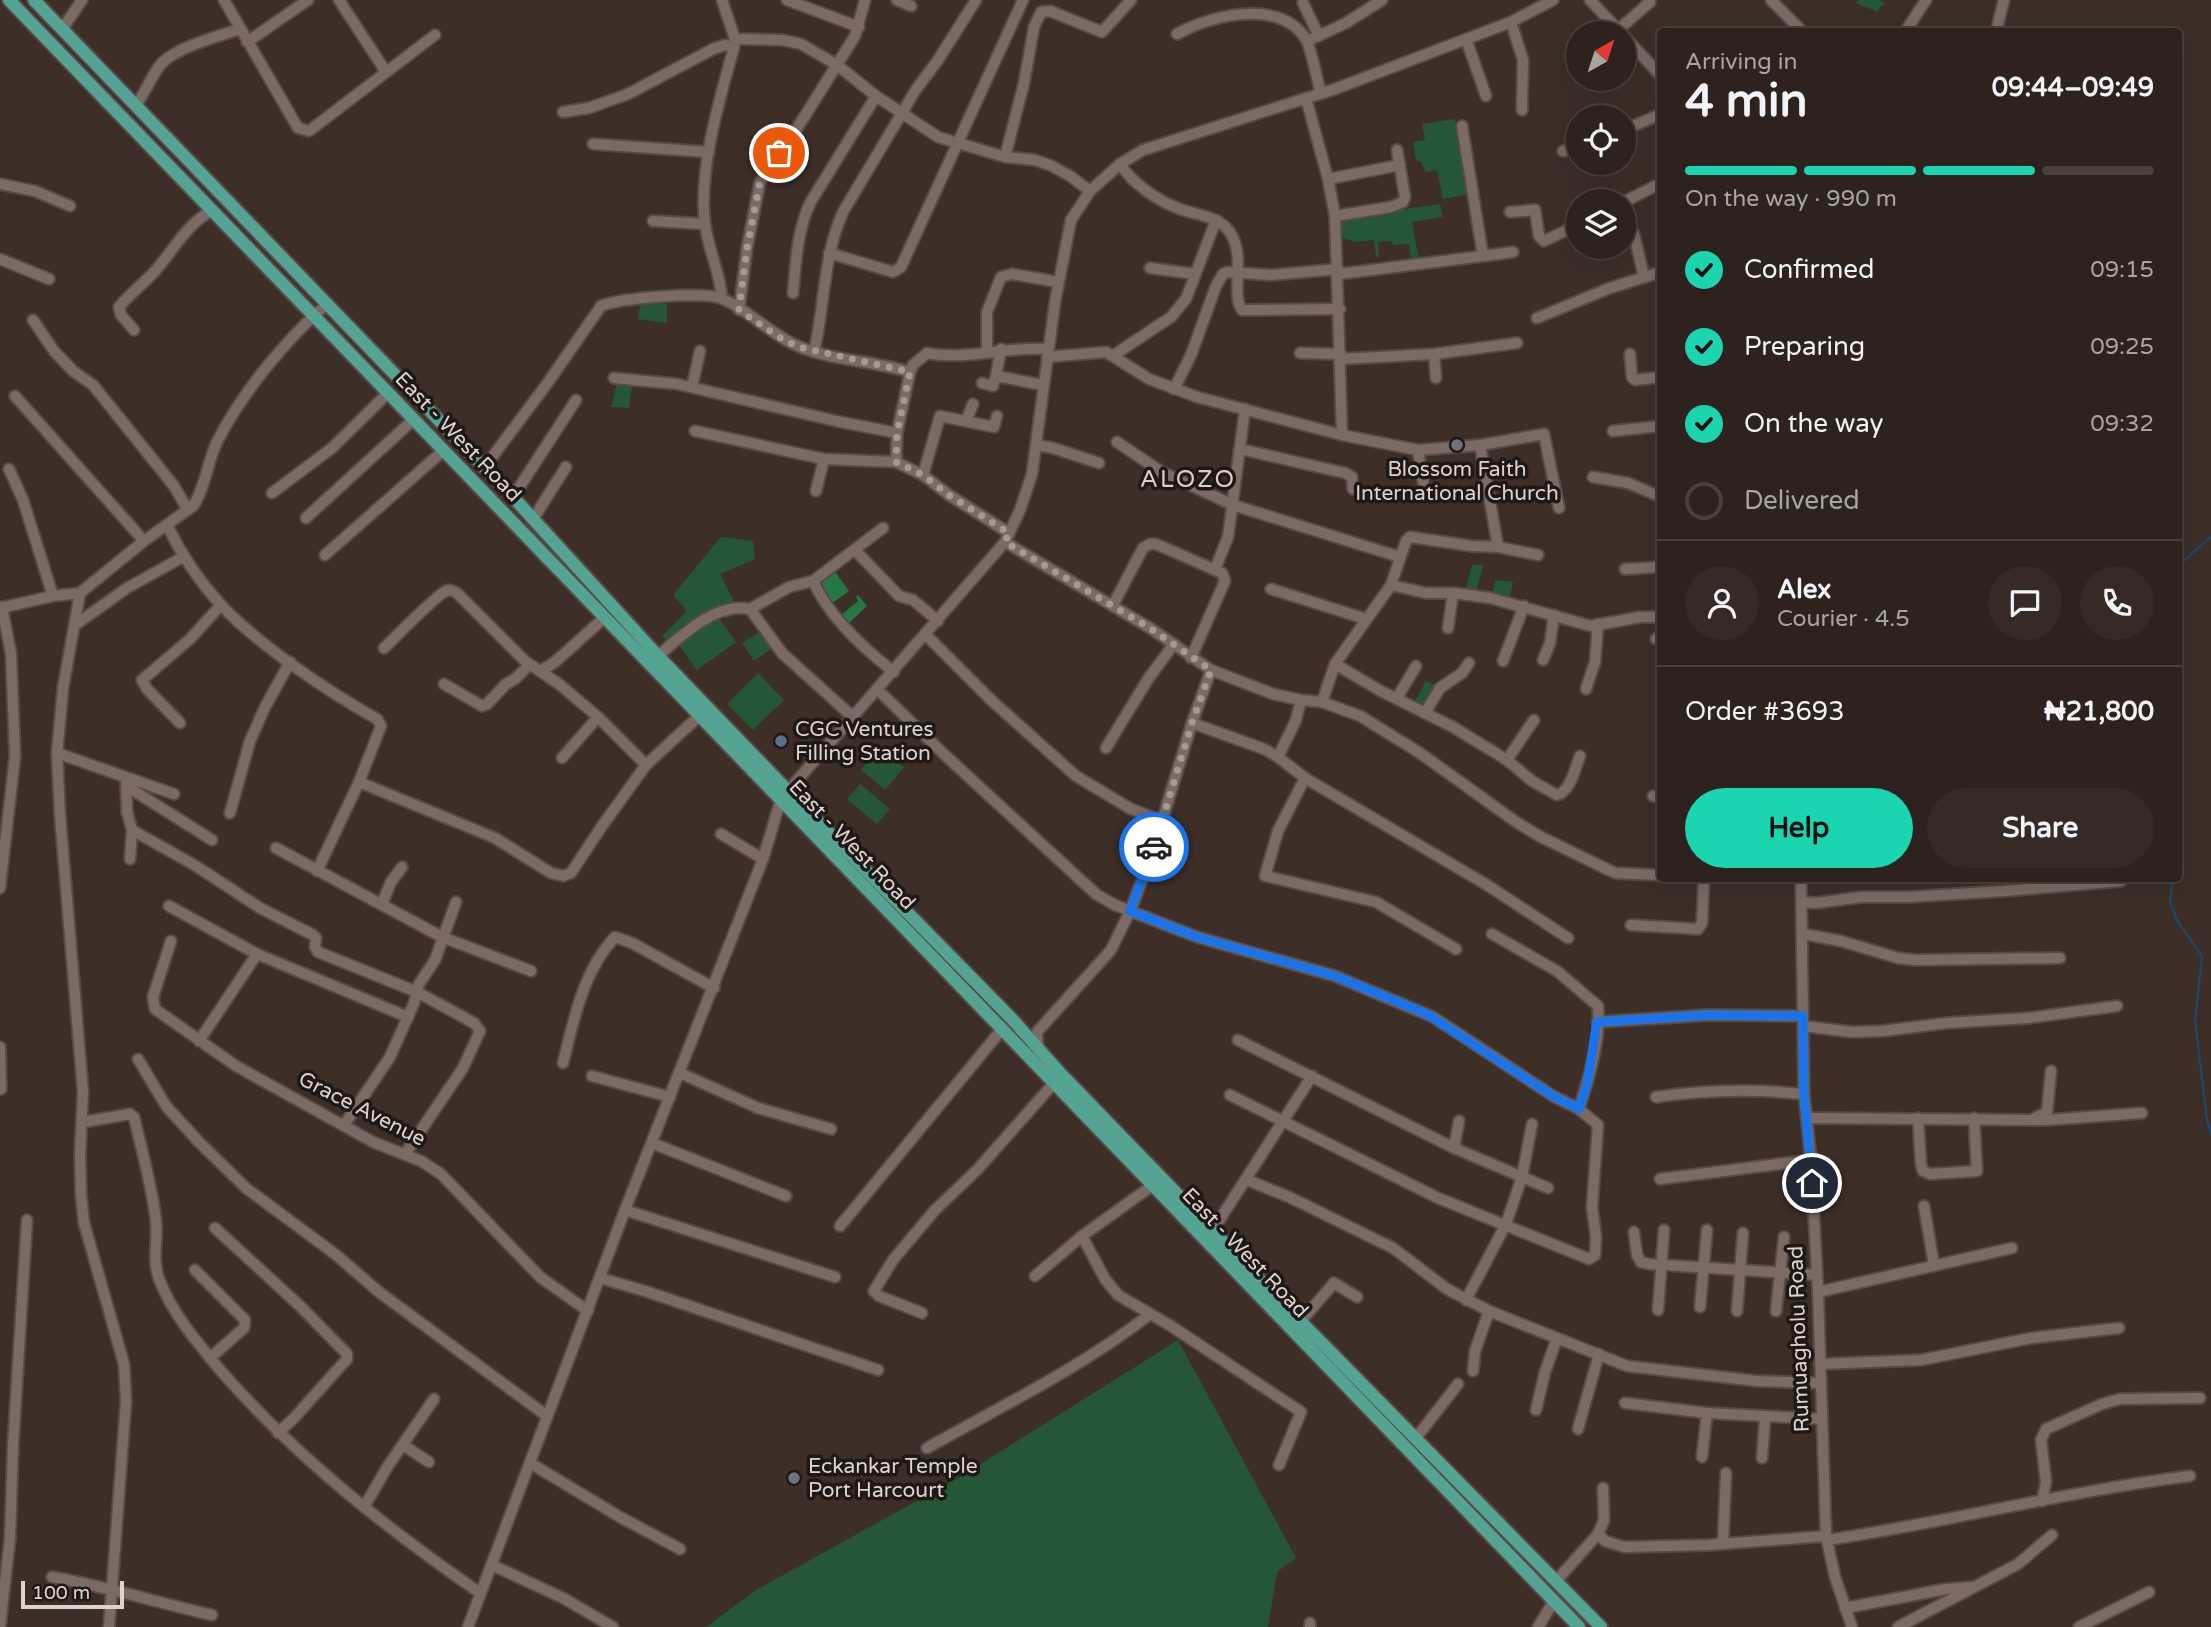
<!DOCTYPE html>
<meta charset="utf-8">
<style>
:root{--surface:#2e221e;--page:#362a27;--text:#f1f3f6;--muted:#a7a4a4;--line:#493f3c;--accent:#1bd5b1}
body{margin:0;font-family:"Varela Round",sans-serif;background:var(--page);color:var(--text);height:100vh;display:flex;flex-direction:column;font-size:26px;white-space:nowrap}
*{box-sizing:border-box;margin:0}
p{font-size:23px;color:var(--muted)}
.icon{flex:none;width:38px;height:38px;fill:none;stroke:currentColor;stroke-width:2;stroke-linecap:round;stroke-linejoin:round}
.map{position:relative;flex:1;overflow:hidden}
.side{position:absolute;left:1657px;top:28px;width:525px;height:854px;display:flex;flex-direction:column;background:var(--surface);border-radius:7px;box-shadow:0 7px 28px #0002,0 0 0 2px var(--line)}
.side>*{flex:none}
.needle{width:46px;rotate:39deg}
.fabs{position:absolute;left:1566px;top:21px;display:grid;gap:14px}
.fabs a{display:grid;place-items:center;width:70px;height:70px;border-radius:50%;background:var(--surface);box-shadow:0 7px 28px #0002,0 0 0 2px var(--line);font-size:35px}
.scale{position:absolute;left:21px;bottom:18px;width:103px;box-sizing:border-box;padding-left:7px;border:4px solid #ddd4d0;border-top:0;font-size:19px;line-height:24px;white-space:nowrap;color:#ddd4d0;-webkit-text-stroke:5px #1f1816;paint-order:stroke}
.pin{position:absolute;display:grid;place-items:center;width:60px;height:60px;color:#fff;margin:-30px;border:4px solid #fff;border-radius:50%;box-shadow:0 2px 7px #0007}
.courier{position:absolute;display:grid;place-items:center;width:70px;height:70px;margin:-35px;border:5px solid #1a73e8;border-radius:50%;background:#fff;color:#222;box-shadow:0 2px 9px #0007}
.head em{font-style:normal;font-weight:700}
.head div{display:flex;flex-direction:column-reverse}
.head{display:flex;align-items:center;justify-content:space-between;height:119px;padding:0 28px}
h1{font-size:46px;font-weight:700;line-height:52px}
.bar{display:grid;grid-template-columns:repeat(4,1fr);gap:10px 7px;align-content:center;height:84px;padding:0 28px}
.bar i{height:9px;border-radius:5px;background:var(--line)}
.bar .active{background:var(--accent)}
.bar p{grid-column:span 4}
.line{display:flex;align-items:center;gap:18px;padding:0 28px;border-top:2px solid var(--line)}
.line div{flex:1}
.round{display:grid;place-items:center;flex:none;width:74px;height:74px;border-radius:37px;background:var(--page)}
ol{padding:0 28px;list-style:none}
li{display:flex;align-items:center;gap:21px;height:77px}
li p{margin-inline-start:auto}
li .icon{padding:7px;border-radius:50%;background:var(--accent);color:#111;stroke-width:4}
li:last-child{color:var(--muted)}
li i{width:38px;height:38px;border:4px solid var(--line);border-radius:50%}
.primary-button{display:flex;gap:14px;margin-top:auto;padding:14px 28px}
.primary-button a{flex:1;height:80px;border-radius:42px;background:var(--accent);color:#111;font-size:28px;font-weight:700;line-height:80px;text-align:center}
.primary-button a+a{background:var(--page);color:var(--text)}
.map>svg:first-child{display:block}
</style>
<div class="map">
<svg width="2211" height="1627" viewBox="0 0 2211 1627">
<rect width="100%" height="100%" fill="#3d2e28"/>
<!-- green -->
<g fill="#255736">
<polygon points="1858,0 1881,0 1885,4 1880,7 1878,12 1856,3"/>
<polygon points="1455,119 1469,194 1443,199 1437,170 1426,172 1421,162 1416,160 1413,142 1425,140 1422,124"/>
<polygon points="1440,204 1443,217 1412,222 1419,260 1411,257 1409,244 1393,245 1392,241 1378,242 1379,257 1376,257 1374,240 1355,242 1340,237 1339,218"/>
<polygon points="640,304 667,304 667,323 638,319"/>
<polygon points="617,383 632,386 629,408 611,407"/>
<polygon points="721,537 753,541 755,559 720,574 737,607 693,619 667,641 662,636 687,611 673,595"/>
<polygon points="1472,565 1483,565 1475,595 1465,592"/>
<polygon points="1495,580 1513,582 1509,602 1492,597"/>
<polygon points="717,616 736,642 697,670 678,644"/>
<polygon points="760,632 771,649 754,661 742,643"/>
<polygon points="758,673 784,700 753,730 727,704"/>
<polygon points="1426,681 1438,687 1424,709 1413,704"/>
<polygon points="880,747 904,767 885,790 861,770"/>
<polygon points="860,784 890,809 877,824 847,799"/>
<polygon points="1178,1340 1296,1558 1277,1572 1268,1627 706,1627 756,1590 960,1477"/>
</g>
<!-- forest -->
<g fill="#257745">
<polygon points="833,569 849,591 831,604 815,582"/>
<polygon points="858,595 867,606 848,624 841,615 858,601 856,597"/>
</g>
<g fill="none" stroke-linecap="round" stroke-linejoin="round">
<!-- stream -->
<g stroke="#134e76" stroke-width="2">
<polyline points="2179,565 2211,537"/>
<polyline points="2179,736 2179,794"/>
<polyline points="2173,878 2170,902 2178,922 2202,956 2195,1021 2207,1120 2211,1134"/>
</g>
<defs>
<g id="minor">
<polyline points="224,0 298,128 309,131 435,35"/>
<polyline points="339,0 386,72"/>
<polyline points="787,0 859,27"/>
<polyline points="897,0 911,6"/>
<polyline points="1590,0 1621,33"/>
<polyline points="1771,0 1803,32"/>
<polyline points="1303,3 1319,36"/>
<polyline points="1511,22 1523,60 1522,110"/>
<polyline points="63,28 82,0"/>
<polyline points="1618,30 1650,2"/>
<polyline points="1905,32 1926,0"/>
<polyline points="1996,32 2004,0"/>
<path d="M1177,34C1217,12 1284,0 1307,41C1313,57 1316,76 1321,93"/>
<polyline points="1624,36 1661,76"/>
<polyline points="735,39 782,40 801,44 837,65 876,96 938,137 1005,157 1035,160 1052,166 1070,176 1090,191"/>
<polyline points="1466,39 1486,96"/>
<polyline points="1307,41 1346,23 1382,0"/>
<polyline points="247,42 308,0"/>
<polyline points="1306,98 1328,179 1335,216 1342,435"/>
<path d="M135,106C146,93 151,75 162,63C177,47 219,36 240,29"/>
<polyline points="563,112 589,108 628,94 713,49 725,45 734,47"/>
<polyline points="1624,130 1661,114"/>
<polyline points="593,144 709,152"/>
<polyline points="1563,151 1578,147"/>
<polyline points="1005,157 1024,83 1034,27 1041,12 1050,11 1102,32 1131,0"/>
<path d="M1120,164C1133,184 1158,201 1180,209C1196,215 1218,216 1229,231C1247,255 1230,293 1242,310L1340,309"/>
<polyline points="1328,179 1400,165"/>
<polyline points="0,184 35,191 70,206"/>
<polyline points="1624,202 1661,183"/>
<polyline points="1510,212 1535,210 1539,236 1544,241 1578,225"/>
<polyline points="1335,216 1391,207 1403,202 1405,197 1397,150"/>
<polyline points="653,221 705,224"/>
<polyline points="1634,234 1644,277"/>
<polyline points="829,253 893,272 901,267 1023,0"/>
<polyline points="1483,256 1513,252"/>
<polyline points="0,259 49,279"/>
<polyline points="1150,268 1195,274"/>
<polyline points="1339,274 1483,256 1462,126"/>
<path d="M793,293C796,261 797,232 810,203L876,96"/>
<path d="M722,298C720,272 708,249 705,224C698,170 720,98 734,47L735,39L722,0"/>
<polyline points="739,310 747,248 760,182 801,122 855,36 865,0"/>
<polyline points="1537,318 1610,288 1661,272"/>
<polyline points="33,320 54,351 73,371 93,385 174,486 188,510"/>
<path d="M134,330L121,315L119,307C130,294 143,284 155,271C174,250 186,224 213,210"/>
<polyline points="1001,349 996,376 1043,385"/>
<polyline points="987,351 987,312 1001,277 1012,274 1058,282"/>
<path d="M814,352C825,305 823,256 843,212L915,91L938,60L976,0"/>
<polyline points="1300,353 1341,354"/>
<polyline points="1434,354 1436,378"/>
<polyline points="1630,354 1632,377 1635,380 1661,377"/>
<polyline points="1114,355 1171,317 1186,299 1216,220"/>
<polyline points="1047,357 1106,352 1149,379 1197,397 1342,435 1418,450 1480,445 1544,434 1559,508"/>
<polyline points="1341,359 1434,354 1517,343"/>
<path d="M910,372L913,365L927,353C965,361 1007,346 1047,349"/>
<polyline points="614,378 677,384 836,421 897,433"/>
<polyline points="982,383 993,386 996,376"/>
<polyline points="692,387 700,351"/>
<polyline points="1174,389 1191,355 1216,286 1223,274 1227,272 1271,275 1338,269"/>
<polyline points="15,396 144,541"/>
<polyline points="966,421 973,404"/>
<polyline points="695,431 824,459 896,462 923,475 949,495 1009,533"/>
<polyline points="1613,431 1661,426"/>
<polyline points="1117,442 1160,471 1233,505 1400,557"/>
<polyline points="1036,445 1053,448 1099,463"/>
<polyline points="1480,445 1498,547"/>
<polyline points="1240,449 1345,473 1352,477 1353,489"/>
<polyline points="1418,450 1424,486"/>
<path d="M484,468L549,381L601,306C620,298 704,291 723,299C749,310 772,336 800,347C835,361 874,361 910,372L897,433L896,462"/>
<polyline points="9,469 23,500 53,596"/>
<polyline points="923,475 940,416 994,427 997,416"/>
<polyline points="1593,477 1628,483 1661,497"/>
<polyline points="816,491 824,459"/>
<polyline points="272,493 332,448 388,393"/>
<polyline points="513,497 576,400"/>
<polyline points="306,518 414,419"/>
<polyline points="533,519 566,467"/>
<path d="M167,525C181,554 199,581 221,605C260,646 327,691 377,719L381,726L359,782L317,871"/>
<polyline points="1005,542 1150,628 1211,670 1273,694 1301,700 1322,702 1360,716 1420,753 1516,822 1541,837 1615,873 1661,875"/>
<polyline points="855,550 899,596 913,600 938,621"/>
<polyline points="325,555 444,450"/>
<polyline points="1215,569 1228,537 1245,409"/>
<polyline points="1625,569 1661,567"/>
<path d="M813,581C829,617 863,648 894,672"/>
<polyline points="1391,585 1426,593 1453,593 1490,598 1591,626 1640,617 1661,617"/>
<polyline points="1271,589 1366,619"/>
<polyline points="80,593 63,688 57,753 60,815 83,1092 80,1155 81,1195 84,1223 124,1364 126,1401 109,1627"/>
<polyline points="1113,605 1143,548 1150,544 1156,544 1222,573 1225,581 1191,658"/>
<path d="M0,608L53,596L80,593L144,541L193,506C206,487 207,461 218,440C242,393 287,338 327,304"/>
<polyline points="750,609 782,653 854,718"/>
<polyline points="75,625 127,588 183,557"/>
<polyline points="1448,628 1453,593"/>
<polyline points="926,635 991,700 1076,776 1131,809 1163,821"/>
<polyline points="1656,639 1661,639"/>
<path d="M384,648C396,637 435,596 446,591C451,589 453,591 457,593L525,661L559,684L598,717L646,765"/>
<path d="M658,656C682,635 716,602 750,609L789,587L813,581L883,528"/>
<polyline points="1543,660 1550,643 1554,615"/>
<polyline points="1503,661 1524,606"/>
<path d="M1335,664L1379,690L1453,727L1507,760L1532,781L1557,795C1570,792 1575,769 1580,756"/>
<polyline points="541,671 555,662 604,618"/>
<polyline points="444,684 482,706 487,704 506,684 515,679 529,665"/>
<polyline points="1586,689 1595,662 1598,624"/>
<polyline points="878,690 947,757 1096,894 1115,905 1197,937 1335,976 1433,1017 1553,1096 1579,1109 1598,1125 1592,1207 1596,1237 1595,1255 1589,1259 1438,1198 1230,1095"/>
<polyline points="1397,698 1416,666"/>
<polyline points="1322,702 1335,664 1391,585 1406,541 1410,537 1472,546 1498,547 1538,555"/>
<polyline points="1425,713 1440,688 1462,673 1469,663"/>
<polyline points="180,723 147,689 142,680 190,639 221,605"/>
<polyline points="1192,723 1264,749 1278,757 1305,778 1487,885 1568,938"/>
<polyline points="1106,748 1148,679 1174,644"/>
<polyline points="57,753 174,794"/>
<polyline points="1278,757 1296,720 1301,700"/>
<polyline points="562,758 598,717"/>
<polyline points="1507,760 1534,720"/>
<polyline points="1305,778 1278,831 1265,876 1376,902 1456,949"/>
<polyline points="126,782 127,812 132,830 130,859"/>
<polyline points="359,782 495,838 551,873 563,876 571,873 602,826 646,765 699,716"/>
<polyline points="128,787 212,840"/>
<polyline points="788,791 1005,542 1020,510 1032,474 1055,302 1071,220 1090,191 1120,164 1143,150 1335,89 1511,22 1553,0"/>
<polyline points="1653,796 1661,798"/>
<polyline points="230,813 250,741 265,707 290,662"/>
<polyline points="132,830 196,866 260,908 313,935 316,938 315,947 318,952 417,992 474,1023 480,1031 463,1068 405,1154"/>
<polyline points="721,834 763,859"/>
<polyline points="276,848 442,937 531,971"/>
<polyline points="1801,878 1804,1094 1811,1160 1818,1292 1826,1536 1835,1577 1852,1627"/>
<polyline points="0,888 15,756 11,654 2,607"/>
<polyline points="1802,902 1816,903 1861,897 1908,897 2005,891 2121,881"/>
<polyline points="382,904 391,882 402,867"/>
<polyline points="169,906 257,954 408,1017"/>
<polyline points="1631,925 1698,929 1702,923 1704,878"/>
<path d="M1492,934L1557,971L1598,1006C1601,1039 1589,1078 1579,1109"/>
<polyline points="1803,934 1841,941 1898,958 1916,960 2060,958"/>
<polyline points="171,941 153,997 155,1009 236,1066 373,1142 421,1161 441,1174 540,1277 588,1311"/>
<polyline points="1597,1022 1708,1015 1803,1016"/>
<polyline points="1803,1026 1852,1032 1882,1031 1947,1023 2028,1018 2117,1006"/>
<polyline points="1238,1040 1454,1148 1548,1188"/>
<polyline points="199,1041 257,954"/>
<polyline points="0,1047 1,1089"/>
<polyline points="1038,1051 1037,1032 1111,950 1130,911 1150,860 1192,723 1211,670"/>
<polyline points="138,1059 166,1106 199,1142 246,1188 335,1254 379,1292 547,1416"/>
<path d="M563,1063C574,1019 583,971 615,937L632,943L714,988"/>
<polyline points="680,1073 758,1108 831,1129"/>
<polyline points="592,1076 670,1097"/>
<path d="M1656,1097C1705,1090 1755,1089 1804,1094"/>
<polyline points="1807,1118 2046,1120 2142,1113"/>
<polyline points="1918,1118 1921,1164 1923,1171 1930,1174 1977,1171 1974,1118"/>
<polyline points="2035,1118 2047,1112 2051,1071"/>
<path d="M83,1122L130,1114L134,1117C142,1151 152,1186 156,1221C158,1241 152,1259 159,1279C173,1315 197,1342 221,1371C296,1457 386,1528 480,1593"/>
<polyline points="344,1125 390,1057 414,1003 419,984 435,960 456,902"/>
<polyline points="652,1143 786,1196"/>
<polyline points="1454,1148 1459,1121"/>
<polyline points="1660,1179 1811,1160"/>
<polyline points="1247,1180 1289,1197 1393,1248 1447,1289 1489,1311 1627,1366 1757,1381 1820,1383"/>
<polyline points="1924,1206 1934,1265"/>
<polyline points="625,1210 835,1277"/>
<polyline points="840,1226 1003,1028"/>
<polyline points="215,1228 300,1306 347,1354 347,1359 294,1418 278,1433"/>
<polyline points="1213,1230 1312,1076"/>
<polyline points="1634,1232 1637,1255 1641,1262 1649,1264 1817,1275"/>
<polyline points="1082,1236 1105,1279 1118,1295 1171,1326 1301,1412 1279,1465"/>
<polyline points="195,1270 245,1320 244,1328 210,1358"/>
<polyline points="1035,1276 1082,1236 1153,1185"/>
<polyline points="600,1278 648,1292 878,1370"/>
<polyline points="1818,1292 2012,1248"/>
<polyline points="1466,1300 1506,1224 1522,1177 1532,1124"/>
<polyline points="1700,1307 1707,1230"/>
<polyline points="1658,1310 1664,1230"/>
<polyline points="1737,1311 1743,1233"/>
<polyline points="1776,1311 1784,1237"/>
<polyline points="922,1313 879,1296 874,1291 893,1260 935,1210 977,1170 1054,1083"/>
<polyline points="1301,1321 1334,1283 1357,1297"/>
<polyline points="1820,1364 1921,1360 2031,1338 2119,1328"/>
<polyline points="1473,1371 1475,1351 1489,1311"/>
<polyline points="1625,1403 1707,1413 1821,1419"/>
<polyline points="1536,1410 1545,1372 1557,1338"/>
<polyline points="1578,1429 1599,1354"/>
<polyline points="1416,1438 1458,1384"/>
<polyline points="403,1445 429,1462"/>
<path d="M927,1448C1002,1406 1080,1368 1149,1315"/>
<polyline points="1702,1457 1707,1413"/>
<polyline points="1762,1458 1765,1418"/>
<polyline points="530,1463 620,1517 680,1549"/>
<polyline points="2042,1501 2046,1482 2041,1440 2046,1429 2102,1404 2120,1399 2200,1398"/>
<polyline points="364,1507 388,1466 434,1399"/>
<polyline points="1598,1534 1605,1541 1624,1547 1708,1545 1826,1536"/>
<path d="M1827,1540C1949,1522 2068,1491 2190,1476"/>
<polyline points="1723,1544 1726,1473"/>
<polyline points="492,1565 563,1598 613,1627"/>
<path d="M52,1577C106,1586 158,1603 212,1615"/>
<polyline points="1556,1581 1598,1534 1604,1520 1603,1488"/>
<polyline points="1845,1608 1946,1589 1973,1587"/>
<polyline points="0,1627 10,1538 13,1446 27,1220"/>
<polyline points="468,1627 625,1210 763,859 781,799"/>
<polyline points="1310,1627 1310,1623"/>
<polyline points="1538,1627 1554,1601"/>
<polyline points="1898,1627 2018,1564 2052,1535"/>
<polyline points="2079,1627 2149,1592"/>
</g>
<g id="major">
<polyline points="9,0 1579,1627"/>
<polyline points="34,0 513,497 658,656 788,791 1012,1019 1060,1073 1308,1329 1601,1627"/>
</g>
</defs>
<!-- minor casing -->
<use href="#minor" stroke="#574b46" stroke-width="14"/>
<!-- major casing -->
<use href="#major" stroke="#574b46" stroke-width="16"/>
<!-- minor -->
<use href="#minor" stroke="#7c6b65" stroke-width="10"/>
<!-- major -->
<use href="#major" stroke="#55a493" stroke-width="12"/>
</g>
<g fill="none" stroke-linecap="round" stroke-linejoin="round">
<!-- done -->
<polyline stroke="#a59a95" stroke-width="7" stroke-dasharray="0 12.6" points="779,153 760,182 747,248 739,310 782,339 799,347 910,372 897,433 896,462 923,475 949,495 1009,533 1005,542 1150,628 1211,670 1192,723 1154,847"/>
<!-- route -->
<polyline stroke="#1a73e8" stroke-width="9" points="1154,847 1130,911 1197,937 1335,976 1427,1014 1553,1096 1579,1109 1587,1084 1597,1022 1708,1015 1803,1016 1804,1094 1812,1183"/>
</g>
<!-- markers -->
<g fill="#6b7280" stroke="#1f1816" stroke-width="2.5">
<circle cx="1457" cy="445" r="7"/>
<circle cx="794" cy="1478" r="7"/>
</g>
<circle fill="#5c6f8a" stroke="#1f1816" stroke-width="2.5" cx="781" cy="741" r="7"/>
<g text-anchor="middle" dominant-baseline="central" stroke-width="7" stroke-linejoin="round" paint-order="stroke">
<!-- street labels -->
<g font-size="21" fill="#ddd4d0" stroke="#1f1816">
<text transform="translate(458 437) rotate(46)">East - West Road</text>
<text transform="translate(852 845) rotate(46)">East - West Road</text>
<text transform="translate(362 1109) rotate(27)">Grace Avenue</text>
<text transform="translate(1245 1253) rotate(46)">East - West Road</text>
<text transform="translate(1799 1339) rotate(-92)">Rumuagholu Road</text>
</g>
<!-- poi labels -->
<g font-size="21" fill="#ddd4d0" stroke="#1f1816" text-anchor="start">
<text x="1457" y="469" text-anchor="middle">Blossom Faith<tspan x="1457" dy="24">International Church</tspan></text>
<text x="795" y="729">CGC Ventures<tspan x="795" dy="24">Filling Station</tspan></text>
<text x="808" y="1466">Eckankar Temple<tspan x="808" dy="24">Port Harcourt</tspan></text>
</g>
<!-- quarter labels -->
<g font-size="24" letter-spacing="2" fill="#e0cec6" stroke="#1f1816">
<text x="1188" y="479">ALOZO</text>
</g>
</g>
</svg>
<div class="fabs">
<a><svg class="needle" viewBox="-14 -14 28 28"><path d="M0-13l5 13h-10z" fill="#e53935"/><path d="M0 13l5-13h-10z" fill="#a7a4a4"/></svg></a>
<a><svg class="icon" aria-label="locate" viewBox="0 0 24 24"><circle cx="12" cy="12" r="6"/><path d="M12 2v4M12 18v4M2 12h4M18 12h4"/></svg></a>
<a><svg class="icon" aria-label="layers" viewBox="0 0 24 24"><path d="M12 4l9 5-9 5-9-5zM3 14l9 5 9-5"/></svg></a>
</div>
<div class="scale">100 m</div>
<div class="pin" style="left:779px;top:153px;background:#ea580c"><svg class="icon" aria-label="bag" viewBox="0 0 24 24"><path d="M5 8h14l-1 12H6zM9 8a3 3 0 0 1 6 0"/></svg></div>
<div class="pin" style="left:1812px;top:1183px;background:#1f2937"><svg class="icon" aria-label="home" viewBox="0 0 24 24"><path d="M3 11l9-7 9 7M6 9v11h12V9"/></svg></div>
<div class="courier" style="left:1154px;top:847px"><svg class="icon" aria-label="car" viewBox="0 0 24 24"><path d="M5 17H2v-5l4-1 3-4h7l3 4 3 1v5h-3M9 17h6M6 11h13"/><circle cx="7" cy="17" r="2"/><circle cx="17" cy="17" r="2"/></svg></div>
<section class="side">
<div class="head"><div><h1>4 min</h1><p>Arriving in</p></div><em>09:44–09:49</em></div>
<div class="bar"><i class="active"></i><i class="active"></i><i class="active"></i><i></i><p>On the way · 990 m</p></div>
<ol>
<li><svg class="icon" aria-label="check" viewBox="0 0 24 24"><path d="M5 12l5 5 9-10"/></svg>Confirmed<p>09:15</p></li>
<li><svg class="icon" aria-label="check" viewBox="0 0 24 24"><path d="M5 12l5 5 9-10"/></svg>Preparing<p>09:25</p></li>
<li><svg class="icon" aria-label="check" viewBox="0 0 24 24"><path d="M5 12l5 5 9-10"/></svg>On the way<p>09:32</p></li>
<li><i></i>Delivered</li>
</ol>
<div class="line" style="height:126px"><a class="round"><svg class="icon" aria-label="person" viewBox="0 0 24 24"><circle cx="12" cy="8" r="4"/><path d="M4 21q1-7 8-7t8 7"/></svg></a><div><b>Alex</b><p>Courier · 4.5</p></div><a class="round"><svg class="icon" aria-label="chat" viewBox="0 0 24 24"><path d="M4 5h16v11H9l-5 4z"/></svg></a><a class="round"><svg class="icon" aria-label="phone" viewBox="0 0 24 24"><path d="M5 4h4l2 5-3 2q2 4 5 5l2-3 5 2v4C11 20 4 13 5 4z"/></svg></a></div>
<div class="line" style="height:91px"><div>Order #3693</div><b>₦21,800</b></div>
<div class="primary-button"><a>Help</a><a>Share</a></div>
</section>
</div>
